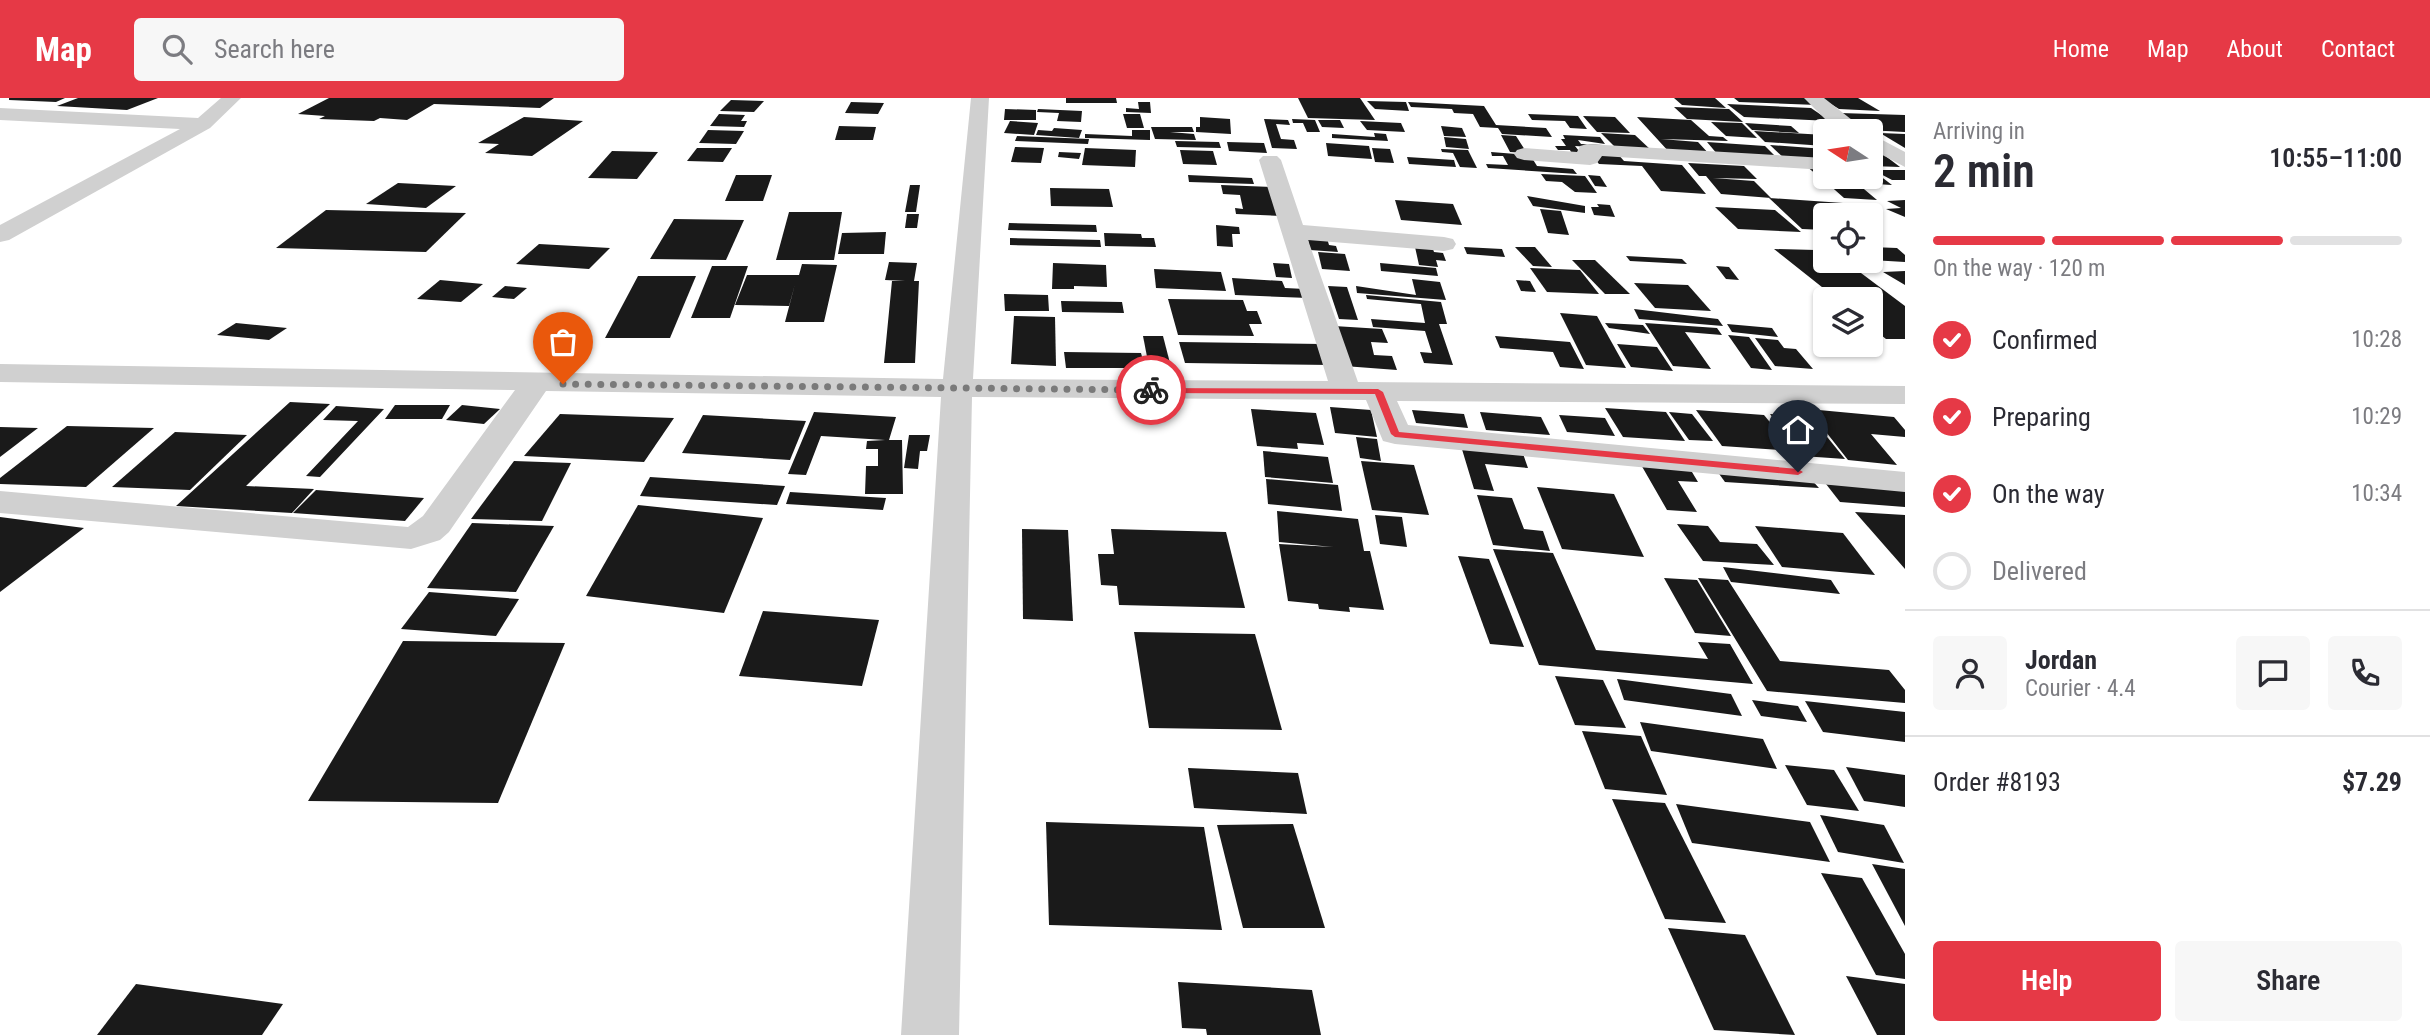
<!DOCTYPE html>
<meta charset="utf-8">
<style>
:root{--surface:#fff;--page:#f7f7f7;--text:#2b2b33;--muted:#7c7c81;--line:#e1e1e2;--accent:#e63946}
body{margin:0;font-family:"Roboto Condensed",sans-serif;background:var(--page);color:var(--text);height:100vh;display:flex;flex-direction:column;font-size:26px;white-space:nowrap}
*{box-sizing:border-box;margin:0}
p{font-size:23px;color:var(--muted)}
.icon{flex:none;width:38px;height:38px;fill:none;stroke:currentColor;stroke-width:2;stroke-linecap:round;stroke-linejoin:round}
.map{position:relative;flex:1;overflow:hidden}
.panel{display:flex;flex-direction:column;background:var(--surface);width:525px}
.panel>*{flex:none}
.needle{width:46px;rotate:282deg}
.tools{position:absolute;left:1813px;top:21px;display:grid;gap:14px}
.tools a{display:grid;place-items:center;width:70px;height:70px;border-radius:7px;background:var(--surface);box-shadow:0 2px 5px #0004;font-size:35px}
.pin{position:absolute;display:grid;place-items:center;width:60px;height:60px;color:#fff;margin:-72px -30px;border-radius:50% 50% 50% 0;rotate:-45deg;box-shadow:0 0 7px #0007}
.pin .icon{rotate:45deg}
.courier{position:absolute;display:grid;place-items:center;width:70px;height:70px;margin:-35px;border:5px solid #e63946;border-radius:50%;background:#fff;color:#222;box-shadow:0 2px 9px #0007}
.headline em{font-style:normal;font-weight:600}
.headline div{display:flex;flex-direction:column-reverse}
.headline{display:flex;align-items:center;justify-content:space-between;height:119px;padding:0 28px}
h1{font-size:46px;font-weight:600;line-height:52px}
.bar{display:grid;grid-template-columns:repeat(4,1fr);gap:10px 7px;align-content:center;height:84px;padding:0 28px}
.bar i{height:9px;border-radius:5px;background:var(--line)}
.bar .selected{background:var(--accent)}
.bar p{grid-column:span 4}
.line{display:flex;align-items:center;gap:18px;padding:0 28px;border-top:2px solid var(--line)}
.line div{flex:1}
.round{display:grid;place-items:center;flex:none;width:74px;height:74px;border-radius:7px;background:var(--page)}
ol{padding:0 28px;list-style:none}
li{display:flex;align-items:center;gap:21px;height:77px}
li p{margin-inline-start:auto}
li .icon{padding:7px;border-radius:50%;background:var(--accent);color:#fff;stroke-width:4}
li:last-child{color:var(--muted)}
li i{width:38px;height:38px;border:4px solid var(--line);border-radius:50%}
.button{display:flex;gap:14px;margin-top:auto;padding:14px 28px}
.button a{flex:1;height:80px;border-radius:7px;background:var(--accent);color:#fff;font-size:28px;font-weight:600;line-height:80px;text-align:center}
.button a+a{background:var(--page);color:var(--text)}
header{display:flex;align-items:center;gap:42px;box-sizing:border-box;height:98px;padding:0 35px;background:var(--accent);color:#fff}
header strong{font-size:33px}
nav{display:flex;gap:38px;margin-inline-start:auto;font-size:24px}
.search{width:490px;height:63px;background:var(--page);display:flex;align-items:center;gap:18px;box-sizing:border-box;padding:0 24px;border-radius:7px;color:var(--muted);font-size:26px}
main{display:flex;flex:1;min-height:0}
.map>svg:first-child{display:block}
</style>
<header>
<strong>Map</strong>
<div class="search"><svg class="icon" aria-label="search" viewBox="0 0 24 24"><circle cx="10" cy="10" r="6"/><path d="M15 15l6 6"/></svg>Search here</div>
<nav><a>Home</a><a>Map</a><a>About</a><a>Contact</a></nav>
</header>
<main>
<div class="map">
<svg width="1905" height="937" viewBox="0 0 1905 937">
<rect width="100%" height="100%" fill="#fff"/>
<!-- building -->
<g fill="#1a1a1a">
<polygon points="9,0 65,0 56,4 9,2"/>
<polygon points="78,0 158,0 127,12 57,8"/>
<polygon points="329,0 554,0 540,10 434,6 407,22 380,20 374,23 319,21 325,18 298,16"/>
<polygon points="1066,0 1116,0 1117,5 1066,5"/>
<polygon points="1298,0 1360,0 1375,22 1308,20"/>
<polygon points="1674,0 1715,0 1726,10 1682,7"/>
<polygon points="1734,0 1806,0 1817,7 1739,4"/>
<polygon points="1821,0 1858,0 1880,13 1839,11"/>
<polygon points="731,2 764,3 754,14 720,13"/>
<polygon points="1367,3 1406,4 1409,13 1375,11"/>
<polygon points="851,4 884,5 878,16 845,15"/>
<polygon points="1138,4 1150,4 1151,15 1126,14 1126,10 1139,11"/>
<polygon points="1408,4 1484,8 1496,27 1546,30 1552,39 1502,36 1498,30 1480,29 1473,16 1454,15 1452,11 1411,9"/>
<polygon points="1727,6 1811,10 1830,23 1744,19"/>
<polygon points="1674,9 1729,11 1743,24 1687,21"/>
<polygon points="1005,11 1036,12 1036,22 1004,22"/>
<polygon points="1038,11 1082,13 1081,24 1057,23 1059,15 1037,14"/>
<polygon points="1840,15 1905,17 1905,34 1866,32"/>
<polygon points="719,16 745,17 741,23 747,23 744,29 710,28"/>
<polygon points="1123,16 1140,16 1144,30 1127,30"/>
<polygon points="1528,16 1578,18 1587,31 1570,30 1565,23 1532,22"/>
<polygon points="1583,18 1615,19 1630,35 1597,34"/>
<polygon points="524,19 583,23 532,58 485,55 499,46 478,45"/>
<polygon points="1200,19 1230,21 1231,36 1196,34 1196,29 1200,29"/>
<polygon points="1637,19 1691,22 1709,38 1723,39 1728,43 1661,41 1698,44 1710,57 1670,55"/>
<polygon points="1264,21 1288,22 1290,27 1276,26 1281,41 1294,42 1297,51 1272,50"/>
<polygon points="1292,21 1315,22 1320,34 1307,34 1303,25 1293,25"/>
<polygon points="1318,22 1340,22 1344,30 1322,29"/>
<polygon points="1010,23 1038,25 1034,37 1004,35"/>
<polygon points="1360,23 1401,25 1405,34 1367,32"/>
<polygon points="1711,24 1742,25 1757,40 1726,38"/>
<polygon points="1745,25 1791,28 1799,35 1752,32"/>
<polygon points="839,28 876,29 873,42 835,42"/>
<polygon points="1441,28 1462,30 1466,39 1444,38"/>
<polygon points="1151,29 1192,29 1194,34 1170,34 1194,36 1196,42 1155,41"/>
<polygon points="1054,30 1082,32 1079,40 1036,37 1038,32 1052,33"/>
<polygon points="708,32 744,33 736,46 699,45"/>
<polygon points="1132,32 1150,32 1150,42 1085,40 1085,36 1132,38"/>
<polygon points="1754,33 1825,37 1825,48 1765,44"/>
<polygon points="1374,35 1386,36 1388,43 1332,40 1332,36 1375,39"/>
<polygon points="1601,35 1635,37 1652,53 1618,52"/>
<polygon points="1880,35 1905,36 1905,50"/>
<polygon points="1501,37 1516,38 1525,52 1567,58 1510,54"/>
<polygon points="1563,37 1600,39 1605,46 1578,42 1581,46 1603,47 1605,50 1575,48 1583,58 1573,58 1570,52 1558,52 1555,48 1566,48 1561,41 1565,41"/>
<polygon points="1017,38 1089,41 1088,46 1015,43"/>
<polygon points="1444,39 1466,41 1469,51 1446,49"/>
<polygon points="1175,43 1219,44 1221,50 1177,49"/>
<polygon points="1227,44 1264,45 1267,55 1229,53"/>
<polygon points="1707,44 1765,48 1779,62 1718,57"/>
<polygon points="1326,45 1369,48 1372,61 1328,58"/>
<polygon points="1770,47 1825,51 1825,65 1787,63"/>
<polygon points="1015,49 1044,50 1041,65 1011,64"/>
<polygon points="697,50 732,50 723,64 687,63"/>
<polygon points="1085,50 1136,52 1135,69 1082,67"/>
<polygon points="1372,50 1390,51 1394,65 1375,64"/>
<polygon points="1441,51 1468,52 1477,70 1460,69 1453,55 1442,54"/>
<polygon points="1180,52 1213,53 1217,67 1183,66"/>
<polygon points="612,53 658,54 637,81 588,80"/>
<polygon points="1871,53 1879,53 1900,69 1871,68"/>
<polygon points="1059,54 1081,55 1079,61 1058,59"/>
<polygon points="1491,54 1516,56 1532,60 1537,68 1573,71 1577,76 1488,70 1486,66 1508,67 1503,58 1492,58"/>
<polygon points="1589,54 1617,55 1624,63 1682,67 1706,96 1661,93 1642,68 1599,66"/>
<polygon points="1407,59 1454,62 1456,69 1409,66"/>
<polygon points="1688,65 1744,68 1757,81 1713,80 1754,83 1771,100 1721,96 1706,78 1699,78"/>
<polygon points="1805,67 1825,68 1825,79 1871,79 1871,71 1892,87 1824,83"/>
<polygon points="1873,72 1905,72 1905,82 1892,82"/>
<polygon points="1541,76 1585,78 1597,95 1575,94 1562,84 1546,83"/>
<polygon points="736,77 772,77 763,103 725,103"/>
<polygon points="1188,77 1252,80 1254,86 1189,84"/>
<polygon points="1588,77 1600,78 1607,89 1595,88"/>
<polygon points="1826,84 1858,86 1877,102 1844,100"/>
<polygon points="398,85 456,88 426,110 366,106"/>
<polygon points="910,87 920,87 916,114 905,114"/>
<polygon points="1221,87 1272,89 1281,118 1236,116 1235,110 1243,111 1240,97 1223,96"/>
<polygon points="1050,90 1109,91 1113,109 1051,108"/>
<polygon points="1527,98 1585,108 1585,115 1533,108"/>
<polygon points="1769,100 1843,105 1858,117 1825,117 1825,132 1802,131"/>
<polygon points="1395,102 1453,106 1462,127 1401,122"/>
<polygon points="1905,102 1905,119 1886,111 1901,110 1887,103"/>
<polygon points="1597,106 1610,107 1615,119 1594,117 1591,109 1599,109"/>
<polygon points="1715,109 1775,112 1801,134 1738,131"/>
<polygon points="1540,111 1561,113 1569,137 1548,135"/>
<polygon points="326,112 466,115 426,154 276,150"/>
<polygon points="789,114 842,114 834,162 776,162"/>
<polygon points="907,116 919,116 917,130 905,130"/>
<polygon points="674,121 744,122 726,162 650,161"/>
<polygon points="1009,125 1096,127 1097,134 1008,132"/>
<polygon points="1216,127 1239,129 1240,136 1232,136 1233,149 1217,148"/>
<polygon points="886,134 884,156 838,156 842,135"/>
<polygon points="1104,135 1141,136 1142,140 1154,140 1156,149 1105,148"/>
<polygon points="1307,136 1326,137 1329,147 1336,148 1338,154 1310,152"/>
<polygon points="1010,140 1100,142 1101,149 1010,147"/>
<polygon points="539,146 610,150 589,171 516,166"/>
<polygon points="1415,149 1433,151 1434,154 1443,155 1446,163 1436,162 1438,169 1419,167"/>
<polygon points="1464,149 1502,151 1505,159 1467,156"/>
<polygon points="1515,149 1535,149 1552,169 1533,168"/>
<polygon points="1871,149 1897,150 1905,157 1905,164 1871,162"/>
<polygon points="1774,151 1816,152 1825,159 1825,163 1849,166 1905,208 1905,241 1886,241 1871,229 1871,201 1837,201"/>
<polygon points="1318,154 1345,156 1350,173 1322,171"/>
<polygon points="1626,158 1682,161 1687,166 1630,163"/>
<polygon points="1572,162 1595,162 1630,196 1605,196"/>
<polygon points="889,164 917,165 914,183 919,183 915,265 884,265 892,183 905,183 885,182"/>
<polygon points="1053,165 1106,167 1107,189 1074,188 1074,191 1052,191"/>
<polygon points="1273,165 1289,166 1292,180 1276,179"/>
<polygon points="1380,165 1436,170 1438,178 1381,173"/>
<polygon points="802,166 837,167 824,224 785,224 795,186 789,208 735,207 747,177 799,177"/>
<polygon points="712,168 748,168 730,220 691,220"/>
<polygon points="1716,168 1729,169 1739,182 1726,181"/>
<polygon points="1530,170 1580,172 1599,196 1547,194"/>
<polygon points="1154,171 1221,174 1226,193 1156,190"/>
<polygon points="1905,173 1905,187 1883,174"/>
<polygon points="638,178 696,178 670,240 605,240"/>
<polygon points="1232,180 1282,183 1285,190 1305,191 1308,200 1235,197"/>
<polygon points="1412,181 1440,184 1446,202 1357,195 1356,188 1416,197"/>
<polygon points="440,182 483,186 461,204 417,201"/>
<polygon points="1516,182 1530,183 1536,194 1521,193"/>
<polygon points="1634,185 1688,187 1711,213 1655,210"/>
<polygon points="505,188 527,190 514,201 492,199"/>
<polygon points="1328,188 1347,189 1358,222 1339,221"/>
<polygon points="1004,196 1048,197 1049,213 1005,213"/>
<polygon points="1366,197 1441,204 1447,226 1439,226 1453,267 1424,265 1420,254 1432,255 1425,233 1373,229 1371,221 1425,225 1421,206 1367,201"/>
<polygon points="1168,201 1243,202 1247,213 1257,213 1262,226 1249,226 1254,238 1178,237"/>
<polygon points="1061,203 1122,204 1124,215 1062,214"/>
<polygon points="1634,211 1718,221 1723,228 1639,221"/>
<polygon points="1560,215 1597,218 1626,270 1586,267"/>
<polygon points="1014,218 1055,219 1056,268 1011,266"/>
<polygon points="236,225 287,230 269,242 217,237"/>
<polygon points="1605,225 1643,227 1650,236 1609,230"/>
<polygon points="1645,225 1717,230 1722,237 1685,234 1711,271 1673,268"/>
<polygon points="1727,226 1772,230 1778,239 1732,234"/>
<polygon points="1334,228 1382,231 1388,245 1371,244 1374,257 1392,258 1397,272 1344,268"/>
<polygon points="1728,237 1749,239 1772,272 1751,270"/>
<polygon points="1143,238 1163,238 1171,269 1149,269"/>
<polygon points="1495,238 1570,244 1584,271 1560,269 1553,254 1500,250"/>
<polygon points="1755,240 1778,242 1784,250 1796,251 1813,271 1775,268"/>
<polygon points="1179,244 1321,246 1331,267 1185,265"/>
<polygon points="1617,246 1657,249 1673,273 1631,269"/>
<polygon points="1064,254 1141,255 1145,270 1066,270"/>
<polygon points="290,304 330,306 246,388 314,391 292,415 176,408"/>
<polygon points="395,307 450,307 442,321 385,321"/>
<polygon points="462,307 500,311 484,326 446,322"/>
<polygon points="336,308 384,311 320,379 306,378 358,323 323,322"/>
<polygon points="1330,309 1371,312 1377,339 1335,335"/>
<polygon points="1605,310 1666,314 1685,343 1623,339"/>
<polygon points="1251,311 1316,315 1324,347 1297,345 1298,351 1257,348"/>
<polygon points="1808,311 1894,319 1905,332 1905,339 1871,336 1897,367 1848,362"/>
<polygon points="1412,312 1464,316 1468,330 1416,325"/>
<polygon points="1696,312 1764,317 1794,353 1722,348"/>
<polygon points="814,314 896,319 889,342 902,342 903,396 865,396 866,368 878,368 878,351 866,351 867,343 885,342 821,338 806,377 788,376"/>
<polygon points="1480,314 1541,319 1550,337 1486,332"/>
<polygon points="1669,314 1692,316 1713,343 1689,342"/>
<polygon points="560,316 674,320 644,364 524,358"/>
<polygon points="1770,316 1811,319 1845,361 1802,358"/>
<polygon points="703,317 806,323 790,362 682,355"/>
<polygon points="1559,317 1605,320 1615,338 1567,334"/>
<polygon points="67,328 154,330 86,389 0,386 0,380"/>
<polygon points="0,329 38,330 0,359"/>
<polygon points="175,334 247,337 190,392 112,389"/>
<polygon points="909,337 930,337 927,353 920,353 918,371 904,370"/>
<polygon points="1356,339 1377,341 1381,363 1360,360"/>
<polygon points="1461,348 1522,353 1528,370 1485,366 1494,393 1474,391"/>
<polygon points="1263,353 1328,359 1333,385 1265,379"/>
<polygon points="514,363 571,365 542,423 471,421"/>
<polygon points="1361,363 1414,367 1429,417 1372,412"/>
<polygon points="1640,365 1689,369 1698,384 1678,383 1697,414 1667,412"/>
<polygon points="1717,373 1809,379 1819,390 1725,384"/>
<polygon points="650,379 785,388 777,407 640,398"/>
<polygon points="1266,381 1338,387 1342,413 1268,406"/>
<polygon points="1826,386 1905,392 1905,409 1840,404"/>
<polygon points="1537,389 1614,396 1644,459 1562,451"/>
<polygon points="316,392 424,400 405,423 293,415"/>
<polygon points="790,394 886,400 883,412 786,406"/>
<polygon points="1477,397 1512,400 1524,431 1543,433 1550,453 1493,447"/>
<polygon points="638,407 763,420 724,515 586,498"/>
<polygon points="1277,413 1358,421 1364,453 1370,453 1384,512 1349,509 1350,514 1319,511 1318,506 1288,503 1279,446 1333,449 1279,444"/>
<polygon points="1855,414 1905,417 1905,471"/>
<polygon points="1375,417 1402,419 1407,449 1380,446"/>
<polygon points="0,419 84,430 0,494"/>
<polygon points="472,425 554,428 516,494 427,490"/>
<polygon points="1677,426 1708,428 1720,444 1757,446 1774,467 1703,463"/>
<polygon points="1755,428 1843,435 1875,477 1782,469"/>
<polygon points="1022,431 1068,432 1073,523 1023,521"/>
<polygon points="1111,431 1226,434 1245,510 1119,507 1117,488 1101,487 1098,456 1114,456"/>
<polygon points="1493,451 1553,455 1596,552 1708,561 1698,544 1730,546 1753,586 1539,567"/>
<polygon points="1458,458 1489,461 1524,549 1490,546"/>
<polygon points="1723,469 1831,482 1840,496 1731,484"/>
<polygon points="1664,480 1697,482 1731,538 1695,535"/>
<polygon points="1698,480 1728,482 1780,563 1889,572 1905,592 1905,605 1767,593"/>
<polygon points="429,494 519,501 496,538 401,531"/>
<polygon points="763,513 879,522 862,588 739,578"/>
<polygon points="1134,534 1255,536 1282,632 1149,630"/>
<polygon points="403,543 565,545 498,705 308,703"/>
<polygon points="1555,578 1603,582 1626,630 1575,627"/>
<polygon points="1617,581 1731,596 1742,618 1624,602"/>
<polygon points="1752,602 1798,608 1807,624 1761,618"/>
<polygon points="1805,603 1905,614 1905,644 1823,634"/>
<polygon points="1640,624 1763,641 1777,671 1651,653"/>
<polygon points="1582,633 1641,638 1667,697 1605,691"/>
<polygon points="1785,667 1834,672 1859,713 1807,707"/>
<polygon points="1846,669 1905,677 1905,709 1864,703"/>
<polygon points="1188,670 1298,675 1307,716 1194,710"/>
<polygon points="1612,701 1665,705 1726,825 1665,821"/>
<polygon points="1676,706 1810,724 1830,764 1692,745"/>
<polygon points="1820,717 1884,727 1904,765 1838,754"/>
<polygon points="1046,724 1204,729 1222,832 1049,827"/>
<polygon points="1293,726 1325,830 1243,830 1217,727"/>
<polygon points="1872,766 1905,771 1905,828"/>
<polygon points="1821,775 1862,780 1905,856 1905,881 1876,877"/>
<polygon points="1668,830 1745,837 1795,937 1714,932"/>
<polygon points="1846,878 1905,886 1905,937 1877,937"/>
<polygon points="1178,884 1312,892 1321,937 1207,937 1206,931 1182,930"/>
<polygon points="136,886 283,906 262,937 97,937"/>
</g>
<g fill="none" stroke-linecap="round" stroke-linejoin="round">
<!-- street -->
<g fill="#d0d0d0" fill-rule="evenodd">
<polygon points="221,0 241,0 210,30 9,142 0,144 0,127 180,31 0,22 0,10 198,20"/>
<polygon points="971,0 989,0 973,281 1328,283 1259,62 1263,58 1277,58 1281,62 1303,127 1444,139 1453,141 1456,146 1453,151 1444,153 1308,142 1358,284 1905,288 1905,306 1397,303 1408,327 1905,374 1905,394 1395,346 1383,343 1366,302 972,299 959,937 901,937 941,299 546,293 449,434 440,442 411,451 0,415 0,393 408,429 423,418 515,292 0,284 0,266 943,281"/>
<polygon points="1804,0 1824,0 1866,33 1843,33 1828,24"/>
<polygon points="1871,36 1905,54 1905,69 1871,51"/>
<polygon points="1587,46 1825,60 1825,72 1602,58 1597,65 1590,67 1524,62 1517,60 1514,56 1517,52 1524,50 1577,54 1580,48"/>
</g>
</g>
<!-- route -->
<polygon fill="#e63946" points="1148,290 1378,291 1383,294 1399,334 1798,371 1803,374 1798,377 1395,339 1391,336 1375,296 1151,295 1147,292"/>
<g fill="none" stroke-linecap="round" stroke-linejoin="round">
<!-- done -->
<polyline stroke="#7a7a7a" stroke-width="7" stroke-dasharray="0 12.6" points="563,286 1151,292"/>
</g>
</svg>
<div class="tools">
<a><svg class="needle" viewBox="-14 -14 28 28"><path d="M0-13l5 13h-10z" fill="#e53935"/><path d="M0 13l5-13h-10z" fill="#7c7c81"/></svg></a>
<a><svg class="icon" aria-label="locate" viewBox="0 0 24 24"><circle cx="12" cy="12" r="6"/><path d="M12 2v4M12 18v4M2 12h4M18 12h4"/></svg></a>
<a><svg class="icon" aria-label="layers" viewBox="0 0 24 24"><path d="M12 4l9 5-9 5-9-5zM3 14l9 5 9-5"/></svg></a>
</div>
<div class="pin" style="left:563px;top:286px;background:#ea580c"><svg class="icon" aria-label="bag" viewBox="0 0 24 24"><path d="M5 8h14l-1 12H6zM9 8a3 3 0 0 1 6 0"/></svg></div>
<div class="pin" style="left:1798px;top:374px;background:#1f2937"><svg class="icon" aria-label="home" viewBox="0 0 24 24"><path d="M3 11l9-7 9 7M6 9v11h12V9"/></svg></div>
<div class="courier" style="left:1151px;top:292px"><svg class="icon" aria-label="bike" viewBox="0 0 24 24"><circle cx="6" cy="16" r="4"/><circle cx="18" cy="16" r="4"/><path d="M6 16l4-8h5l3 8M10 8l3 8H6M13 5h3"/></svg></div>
</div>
<section class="panel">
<div class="headline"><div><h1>2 min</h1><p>Arriving in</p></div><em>10:55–11:00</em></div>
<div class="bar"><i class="selected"></i><i class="selected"></i><i class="selected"></i><i></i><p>On the way · 120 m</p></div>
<ol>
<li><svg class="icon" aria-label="check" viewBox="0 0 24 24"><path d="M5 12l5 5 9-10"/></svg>Confirmed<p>10:28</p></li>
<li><svg class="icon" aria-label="check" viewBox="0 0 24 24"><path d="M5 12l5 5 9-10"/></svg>Preparing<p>10:29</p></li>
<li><svg class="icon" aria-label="check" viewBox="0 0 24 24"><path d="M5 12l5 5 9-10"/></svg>On the way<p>10:34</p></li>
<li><i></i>Delivered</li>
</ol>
<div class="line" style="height:126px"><a class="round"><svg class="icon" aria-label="person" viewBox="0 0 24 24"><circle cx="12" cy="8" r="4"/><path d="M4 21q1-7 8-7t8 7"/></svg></a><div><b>Jordan</b><p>Courier · 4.4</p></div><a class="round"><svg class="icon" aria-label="chat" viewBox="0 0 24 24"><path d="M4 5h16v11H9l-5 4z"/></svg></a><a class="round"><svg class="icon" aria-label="phone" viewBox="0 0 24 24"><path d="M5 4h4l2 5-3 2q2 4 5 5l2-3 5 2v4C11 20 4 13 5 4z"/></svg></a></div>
<div class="line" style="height:91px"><div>Order #8193</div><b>$7.29</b></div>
<div class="button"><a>Help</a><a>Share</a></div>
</section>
</main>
